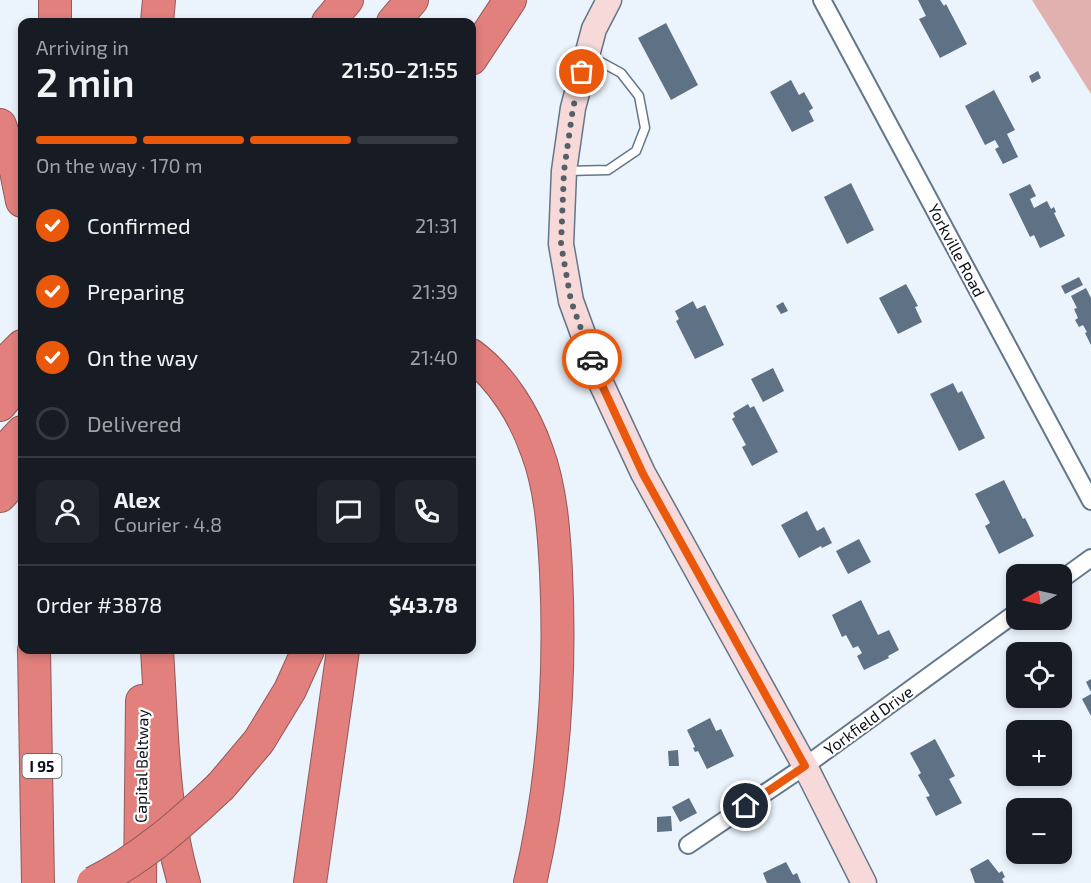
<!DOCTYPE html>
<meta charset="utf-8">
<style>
:root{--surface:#171b24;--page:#20242c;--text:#f1f3f6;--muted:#9ea1a6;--line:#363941;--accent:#ea580c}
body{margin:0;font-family:"Exo 2",sans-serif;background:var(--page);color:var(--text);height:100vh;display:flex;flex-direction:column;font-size:22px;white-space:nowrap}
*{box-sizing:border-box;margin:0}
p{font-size:20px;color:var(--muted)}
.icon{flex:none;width:33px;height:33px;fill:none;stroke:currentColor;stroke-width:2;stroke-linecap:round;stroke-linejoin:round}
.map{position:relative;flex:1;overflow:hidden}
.drawer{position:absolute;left:18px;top:18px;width:458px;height:636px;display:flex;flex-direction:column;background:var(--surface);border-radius:12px;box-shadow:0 3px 9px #0003}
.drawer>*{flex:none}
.needle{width:39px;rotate:261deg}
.controls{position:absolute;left:1006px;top:564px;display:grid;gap:12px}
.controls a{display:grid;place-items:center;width:66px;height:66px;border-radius:12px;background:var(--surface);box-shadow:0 3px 9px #0003;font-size:30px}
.pin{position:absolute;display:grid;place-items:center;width:51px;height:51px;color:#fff;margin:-26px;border:3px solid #fff;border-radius:50%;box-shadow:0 2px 6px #0007}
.courier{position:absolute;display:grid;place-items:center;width:60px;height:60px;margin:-30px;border:4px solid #ea580c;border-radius:50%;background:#fff;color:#222;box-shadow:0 2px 8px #0007}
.head em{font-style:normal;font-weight:600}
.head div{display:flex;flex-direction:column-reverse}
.head{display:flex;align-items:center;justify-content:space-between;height:102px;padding:0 18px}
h1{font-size:39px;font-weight:600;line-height:45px}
.bar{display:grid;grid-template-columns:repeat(4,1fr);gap:9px 6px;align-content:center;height:72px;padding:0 18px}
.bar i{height:8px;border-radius:4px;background:var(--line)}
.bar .selected{background:var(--accent)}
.bar p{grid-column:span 4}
.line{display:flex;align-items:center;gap:15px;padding:0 18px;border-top:2px solid var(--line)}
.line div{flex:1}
.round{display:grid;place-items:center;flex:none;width:63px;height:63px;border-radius:12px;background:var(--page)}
ol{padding:0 18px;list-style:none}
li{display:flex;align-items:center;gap:18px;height:66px}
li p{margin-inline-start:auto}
li .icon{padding:6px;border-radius:50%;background:var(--accent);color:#fff;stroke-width:4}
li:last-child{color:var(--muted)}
li i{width:33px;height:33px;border:3px solid var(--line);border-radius:50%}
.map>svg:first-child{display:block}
</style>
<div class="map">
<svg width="1091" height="883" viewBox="0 0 1091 883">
<rect width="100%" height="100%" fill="#ebf3fc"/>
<!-- forest -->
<polygon fill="#e0b1af" points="1032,0 1091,0 1091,94"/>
<!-- building -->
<g fill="#5e7185">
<polygon points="918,0 940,0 944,6 946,4 967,44 940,58 919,19 926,16"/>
<polygon points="666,23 698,85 671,100 638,38"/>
<polygon points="1038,71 1041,78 1032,83 1029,76"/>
<polygon points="791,80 799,95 804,92 813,108 809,111 814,121 792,132 770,92"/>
<polygon points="994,90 1015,130 1007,134 1018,157 1003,164 995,149 999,147 995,140 985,145 965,106"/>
<polygon points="851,183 874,230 847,244 824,197"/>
<polygon points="1030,184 1036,196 1030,199 1034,208 1047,201 1051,209 1054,207 1056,212 1054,213 1065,236 1040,248 1034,235 1030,237 1009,194"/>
<polygon points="1079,277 1083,285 1065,294 1061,286"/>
<polygon points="906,284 918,306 915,307 922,322 898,334 879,298"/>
<polygon points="1086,288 1091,298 1091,345 1085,333 1087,332 1083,325 1079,327 1075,320 1078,318 1074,309 1077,308 1071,296"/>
<polygon points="693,301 697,309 705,305 724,345 695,359 676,321 679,319 675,311"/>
<polygon points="783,302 788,311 781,314 776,306"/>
<polygon points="773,368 784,391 763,402 751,379"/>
<polygon points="953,383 958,393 962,391 985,438 959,451 930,394"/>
<polygon points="748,404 750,408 754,406 778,452 752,466 742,447 746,445 732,419 735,417 733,413"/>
<polygon points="1004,480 1023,519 1025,518 1034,536 999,554 985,526 990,523 975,494"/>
<polygon points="807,511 817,531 824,527 832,543 822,548 821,546 799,558 781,525"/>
<polygon points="859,539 871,562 848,574 836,551"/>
<polygon points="861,600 878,635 889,630 899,650 888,656 889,658 864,670 857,656 862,653 858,646 853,648 846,635 842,637 832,615"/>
<polygon points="1091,679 1091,692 1086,682"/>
<polygon points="1091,694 1091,716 1082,699"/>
<polygon points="710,718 716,731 721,729 734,756 707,769 698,751 695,752 693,748 695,747 687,730"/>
<polygon points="935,739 955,776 949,779 962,803 936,816 926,797 930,796 918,775 921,773 910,753"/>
<polygon points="678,750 679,766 669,766 668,751"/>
<polygon points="689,798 697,813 680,822 672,807"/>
<polygon points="1039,799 1044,808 1023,808"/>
<polygon points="671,816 672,831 657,832 657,817"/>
<polygon points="1065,817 1070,827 1063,831 1062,819"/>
<polygon points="988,859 999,873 1002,871 1005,877 1002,879 1004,883 975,883 970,869"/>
<polygon points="786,862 793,875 797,873 801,883 767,883 763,873"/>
</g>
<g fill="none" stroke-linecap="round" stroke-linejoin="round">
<defs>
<polyline id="lane" points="565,171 608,170 636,151 645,128 639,96 621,73 588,55"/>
<g id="street">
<polyline points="822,0 1091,501"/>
<polyline points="1062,579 1091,558"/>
<polyline points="688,845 805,766 1017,612"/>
</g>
<polyline id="secondary" points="609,0 594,29 573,108 564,171 561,244 571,301 601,383 643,473 805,766 864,883"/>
<g id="highway">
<polyline points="55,22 55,0"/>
<polyline points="157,22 159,0"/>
<polyline points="328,22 347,0"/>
<polyline points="393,22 412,0"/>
<polyline points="471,59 510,0"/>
<polyline points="0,125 16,171 22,201"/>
<path d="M471,355C502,378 525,416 537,451C551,488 554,533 556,572C561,676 554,781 530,883"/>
<polyline points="0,368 22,346"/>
<polyline points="0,405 22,378"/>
<polyline points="0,456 22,432"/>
<polyline points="0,496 22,472"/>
<polyline points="34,650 38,883"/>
<path d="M157,650C162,726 162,809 184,883"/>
<polyline points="221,786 259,741 290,690 308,650"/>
<polyline points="140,883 142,701"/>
<polyline points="310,883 343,650"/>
</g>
</defs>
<!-- lane casing -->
<use href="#lane" stroke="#63768a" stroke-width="11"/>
<!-- street casing -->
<use href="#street" stroke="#63768a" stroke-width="20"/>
<!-- secondary casing -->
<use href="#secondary" stroke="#63768a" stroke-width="27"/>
<!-- highway casing -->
<use href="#highway" stroke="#955859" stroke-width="34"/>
<!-- lane -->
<use href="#lane" stroke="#fff" stroke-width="8"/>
<!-- street -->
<use href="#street" stroke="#fff" stroke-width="16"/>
<!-- secondary -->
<use href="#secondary" stroke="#f6d9d8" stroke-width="24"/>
<!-- highway -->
<use href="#highway" stroke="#e1807d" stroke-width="32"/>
<defs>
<path id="highway-bridge" d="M93,883C141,859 182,823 221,786"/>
</defs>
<!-- highway-bridge casing -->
<use href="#highway-bridge" stroke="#955859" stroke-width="34" stroke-linecap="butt"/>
<!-- highway-bridge -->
<use href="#highway-bridge" stroke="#e1807d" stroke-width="32"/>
</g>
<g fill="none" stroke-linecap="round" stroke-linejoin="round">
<!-- done -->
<polyline stroke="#575f66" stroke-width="6" stroke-dasharray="0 10.8" points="582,72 573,108 564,171 561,244 571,301 592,359"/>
<!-- route -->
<polyline stroke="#ea580c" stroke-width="8" points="592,359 601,383 643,474 805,766 746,806"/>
</g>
<g text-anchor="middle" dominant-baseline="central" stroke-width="4.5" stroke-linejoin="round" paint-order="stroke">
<!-- shield labels -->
<rect fill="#fff" stroke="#52575c" stroke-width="1.5" x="22.5" y="754" width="39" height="24" rx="4.5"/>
<g font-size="15" font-weight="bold" fill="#080f16">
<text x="42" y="766">I 95</text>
</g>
<!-- street labels -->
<g font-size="16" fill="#080f16" stroke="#fff">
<text transform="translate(957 250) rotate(62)">Yorkville Road</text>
<text transform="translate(868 720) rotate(-36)">Yorkfield Drive</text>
<text transform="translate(141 766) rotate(-89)">Capital Beltway</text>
</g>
</g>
</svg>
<div class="controls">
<a><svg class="needle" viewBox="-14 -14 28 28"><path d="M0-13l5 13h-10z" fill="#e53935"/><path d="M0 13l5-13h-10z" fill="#9ea1a6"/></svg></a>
<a><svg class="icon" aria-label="locate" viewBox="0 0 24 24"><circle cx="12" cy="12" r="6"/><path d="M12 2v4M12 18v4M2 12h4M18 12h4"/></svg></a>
<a>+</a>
<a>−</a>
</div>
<div class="pin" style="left:582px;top:72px;background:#ea580c"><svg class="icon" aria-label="bag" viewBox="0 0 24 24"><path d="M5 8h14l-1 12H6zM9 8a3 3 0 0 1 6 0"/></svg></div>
<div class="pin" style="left:746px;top:806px;background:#1f2937"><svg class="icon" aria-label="home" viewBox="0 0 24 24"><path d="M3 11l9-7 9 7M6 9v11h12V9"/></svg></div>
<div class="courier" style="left:592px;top:359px"><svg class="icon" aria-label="car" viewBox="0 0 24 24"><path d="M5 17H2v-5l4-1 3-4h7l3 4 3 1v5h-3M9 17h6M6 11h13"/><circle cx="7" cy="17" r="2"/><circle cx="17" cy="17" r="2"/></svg></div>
<section class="drawer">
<div class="head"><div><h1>2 min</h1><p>Arriving in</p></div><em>21:50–21:55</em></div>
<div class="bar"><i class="selected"></i><i class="selected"></i><i class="selected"></i><i></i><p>On the way · 170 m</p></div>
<ol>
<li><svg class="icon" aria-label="check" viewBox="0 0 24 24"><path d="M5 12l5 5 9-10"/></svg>Confirmed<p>21:31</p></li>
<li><svg class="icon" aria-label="check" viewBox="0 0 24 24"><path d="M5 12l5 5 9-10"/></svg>Preparing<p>21:39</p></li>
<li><svg class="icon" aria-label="check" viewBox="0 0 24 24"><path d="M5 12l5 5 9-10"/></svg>On the way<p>21:40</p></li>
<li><i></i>Delivered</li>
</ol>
<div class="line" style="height:108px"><a class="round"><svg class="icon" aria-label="person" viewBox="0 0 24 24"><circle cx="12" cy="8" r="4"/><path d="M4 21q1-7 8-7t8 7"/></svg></a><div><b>Alex</b><p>Courier · 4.8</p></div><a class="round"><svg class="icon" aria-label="chat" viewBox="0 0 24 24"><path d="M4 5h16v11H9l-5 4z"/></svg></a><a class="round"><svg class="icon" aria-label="phone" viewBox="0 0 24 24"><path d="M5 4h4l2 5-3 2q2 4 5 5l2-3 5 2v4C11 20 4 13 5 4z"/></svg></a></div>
<div class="line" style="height:78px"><div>Order #3878</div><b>$43.78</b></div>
</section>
</div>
